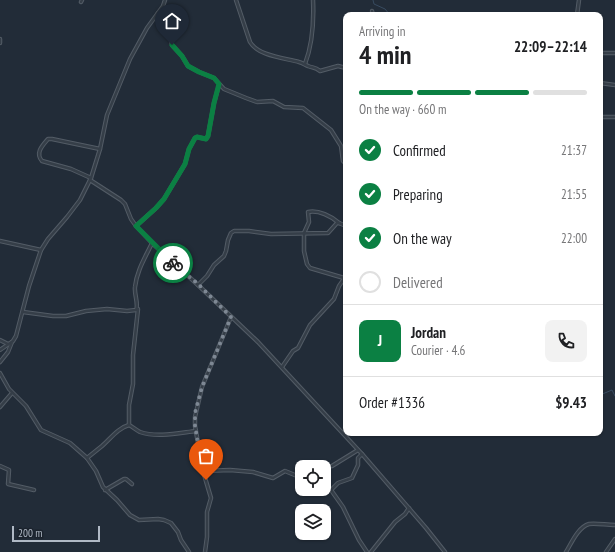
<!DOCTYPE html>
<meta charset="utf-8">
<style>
:root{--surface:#fff;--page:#f2f2f2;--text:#202124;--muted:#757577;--line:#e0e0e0;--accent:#0b8043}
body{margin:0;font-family:"PT Sans Narrow",sans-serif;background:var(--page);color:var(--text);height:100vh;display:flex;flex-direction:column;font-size:15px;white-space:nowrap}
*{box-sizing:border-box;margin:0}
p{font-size:13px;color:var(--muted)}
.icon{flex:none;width:22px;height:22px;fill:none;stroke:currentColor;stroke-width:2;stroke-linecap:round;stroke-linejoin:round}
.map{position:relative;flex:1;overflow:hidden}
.details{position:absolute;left:343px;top:12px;width:260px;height:424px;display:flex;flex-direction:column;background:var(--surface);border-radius:8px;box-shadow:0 1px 3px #0004}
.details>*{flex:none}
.fabs{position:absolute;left:295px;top:460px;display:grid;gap:8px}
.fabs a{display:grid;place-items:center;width:36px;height:36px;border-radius:8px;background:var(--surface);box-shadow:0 1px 3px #0004;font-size:20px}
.scale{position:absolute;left:12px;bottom:10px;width:88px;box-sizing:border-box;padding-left:4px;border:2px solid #b0b9c5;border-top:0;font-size:11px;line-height:14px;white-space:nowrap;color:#b0b9c5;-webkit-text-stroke:3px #1b232d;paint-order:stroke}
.pin{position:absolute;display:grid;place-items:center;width:34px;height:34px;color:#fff;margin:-41px -17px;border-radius:50% 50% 50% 0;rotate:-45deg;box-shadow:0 0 4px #0007}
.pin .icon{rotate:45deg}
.courier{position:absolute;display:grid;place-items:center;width:40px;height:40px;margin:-20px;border:3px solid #0b8043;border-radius:50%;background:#fff;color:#222;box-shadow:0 1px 5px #0007}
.head em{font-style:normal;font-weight:800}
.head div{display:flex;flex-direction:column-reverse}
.head{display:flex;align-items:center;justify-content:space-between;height:68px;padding:0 16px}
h1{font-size:26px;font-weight:800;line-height:30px}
.bar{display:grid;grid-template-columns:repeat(4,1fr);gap:6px 4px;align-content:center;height:48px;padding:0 16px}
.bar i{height:5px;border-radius:3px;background:var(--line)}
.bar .current{background:var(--accent)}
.bar p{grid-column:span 4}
.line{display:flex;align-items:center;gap:10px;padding:0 16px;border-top:1px solid var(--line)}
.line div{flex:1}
.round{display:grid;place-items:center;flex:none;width:42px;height:42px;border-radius:8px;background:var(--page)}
ol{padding:0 16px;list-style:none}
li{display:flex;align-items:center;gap:12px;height:44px}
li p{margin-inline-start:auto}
li .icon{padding:4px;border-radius:50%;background:var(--accent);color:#fff;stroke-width:4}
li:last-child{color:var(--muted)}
li i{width:22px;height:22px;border:2px solid var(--line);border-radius:50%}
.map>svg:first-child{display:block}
</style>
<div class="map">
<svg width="615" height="552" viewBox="0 0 615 552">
<rect width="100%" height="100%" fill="#222c38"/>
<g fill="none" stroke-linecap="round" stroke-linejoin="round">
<!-- stream -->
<g stroke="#384b60" stroke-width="1">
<polyline points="373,0 374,4 385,9 390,15"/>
<polyline points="600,395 612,390 615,396"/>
</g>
<defs>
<g id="minor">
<path d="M236,0L250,42C258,56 285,58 299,62C303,63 305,65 308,66C313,68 315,67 320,71L338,66L346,68"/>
<polyline points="81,2 82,0"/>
<polyline points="372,11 373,15"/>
<polyline points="158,13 169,31 172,45 182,56 188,66 199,72 214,78 224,89 246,98 257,102 273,101 284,107 303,108 331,130 341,146 343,161 346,164"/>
<polyline points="577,15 579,0"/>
<polyline points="0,39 0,43"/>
<polyline points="600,53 615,53"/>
<path d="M305,64C313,43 314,22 313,0"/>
<polyline points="600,83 615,85"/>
<polyline points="600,117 615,117"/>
<path d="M91,178L71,169L42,161C35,153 42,146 48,139H52L100,149"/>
<polyline points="90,180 121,200 125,204 131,219 136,226 152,243 198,285 258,342 362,454 426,528 445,552"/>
<path d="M339,223C331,216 319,210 308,212L309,222L304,233V251L307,264L310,268L344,278"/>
<polyline points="136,226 156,208 164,199 185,164 189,149 195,138 197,137 206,139 208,136 214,103 219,85"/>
<polyline points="0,241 41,250"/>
<polyline points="198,285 207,276 214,265 224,256 226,251 228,240 231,233 234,231 249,231 271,234 328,233 337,223 339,223 346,226"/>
<path d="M23,312L53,316H66L86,311L107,309L127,311L136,310C139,305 134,294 135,287C137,270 145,258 152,243"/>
<polyline points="0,340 8,344"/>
<polyline points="0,350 13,341 16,336 29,286 41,250 48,239 67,217 80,200 91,178 100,149 107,115 130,59 147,28 163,6 165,0"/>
<polyline points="0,362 8,352 12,342"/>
<polyline points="282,367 293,351 298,348 310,325 334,299 339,286 346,276"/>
<polyline points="0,373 9,389 26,406 41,430 70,443 87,458 96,471 103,487 117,500 130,515 139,520 158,519 164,520 171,523 178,532 181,540 189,552"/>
<polyline points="0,407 12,393"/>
<polyline points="129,425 129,405 133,384 133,355 138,309"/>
<polyline points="362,454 358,458 358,465 352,478 338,483 331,490 343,507 359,540 367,552"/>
<path d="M87,458C92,454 97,450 102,446C111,438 118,428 129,425C133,427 136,430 140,432C157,438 179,433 196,431"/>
<polyline points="0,466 9,470 8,484 34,490"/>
<polyline points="324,467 332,466 358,450"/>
<polyline points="204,471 230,470 253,472 273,478 285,471 302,478"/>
<polyline points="324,487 331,490"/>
<polyline points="105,490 124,479 126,479 132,484"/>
<polyline points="205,552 207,537 207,512 211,498 203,471 195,426 195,417 202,387 231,317"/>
<polyline points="371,552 395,522 405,514 409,508"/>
<path d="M566,552C571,544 578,527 589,524C597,523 606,525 615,525"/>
<polyline points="606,552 615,539"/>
</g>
</defs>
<!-- minor casing -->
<use href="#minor" stroke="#535c66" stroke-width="4.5"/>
<!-- minor -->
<use href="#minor" stroke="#353e48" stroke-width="2.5"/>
</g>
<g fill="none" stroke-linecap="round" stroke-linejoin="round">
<!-- done -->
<polyline stroke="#7e8894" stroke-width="4" stroke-dasharray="0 7.2" points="173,263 198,284 231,317 202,387 195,413 195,426 203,471 206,480"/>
<!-- route -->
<polyline stroke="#0b8043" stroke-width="5" points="172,45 182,56 188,66 199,72 214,78 219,84 214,103 208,136 206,139 197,137 195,138 189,149 185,164 164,199 156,208 136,226 173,263"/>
</g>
</svg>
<div class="fabs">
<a><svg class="icon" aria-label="locate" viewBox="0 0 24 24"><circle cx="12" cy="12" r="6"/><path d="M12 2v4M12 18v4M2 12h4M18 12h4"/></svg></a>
<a><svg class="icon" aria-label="layers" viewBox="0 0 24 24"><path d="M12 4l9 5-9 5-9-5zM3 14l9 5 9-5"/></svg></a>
</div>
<div class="scale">200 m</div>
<div class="pin" style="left:206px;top:480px;background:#ea580c"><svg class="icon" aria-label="bag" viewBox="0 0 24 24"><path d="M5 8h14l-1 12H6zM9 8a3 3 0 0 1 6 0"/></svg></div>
<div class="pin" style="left:172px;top:45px;background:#1f2937"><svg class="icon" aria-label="home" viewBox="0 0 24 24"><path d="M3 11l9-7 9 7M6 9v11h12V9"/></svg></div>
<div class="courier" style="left:173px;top:263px"><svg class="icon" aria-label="bike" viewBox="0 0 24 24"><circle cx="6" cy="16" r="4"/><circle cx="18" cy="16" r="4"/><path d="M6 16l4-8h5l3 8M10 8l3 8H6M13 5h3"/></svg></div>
<section class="details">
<div class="head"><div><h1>4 min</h1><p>Arriving in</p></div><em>22:09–22:14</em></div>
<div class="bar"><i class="current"></i><i class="current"></i><i class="current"></i><i></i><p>On the way · 660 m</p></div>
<ol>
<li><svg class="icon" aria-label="check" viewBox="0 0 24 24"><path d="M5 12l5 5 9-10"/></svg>Confirmed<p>21:37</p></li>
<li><svg class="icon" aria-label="check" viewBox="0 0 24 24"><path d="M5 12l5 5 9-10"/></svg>Preparing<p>21:55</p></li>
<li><svg class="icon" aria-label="check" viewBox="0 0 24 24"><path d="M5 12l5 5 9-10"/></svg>On the way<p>22:00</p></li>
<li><i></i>Delivered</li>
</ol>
<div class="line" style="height:72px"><b class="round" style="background:var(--accent);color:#fff">J</b><div><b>Jordan</b><p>Courier · 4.6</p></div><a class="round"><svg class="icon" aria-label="phone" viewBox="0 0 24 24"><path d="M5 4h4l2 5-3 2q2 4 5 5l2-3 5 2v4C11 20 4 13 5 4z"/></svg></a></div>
<div class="line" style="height:52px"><div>Order #1336</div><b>$9.43</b></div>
</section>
</div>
